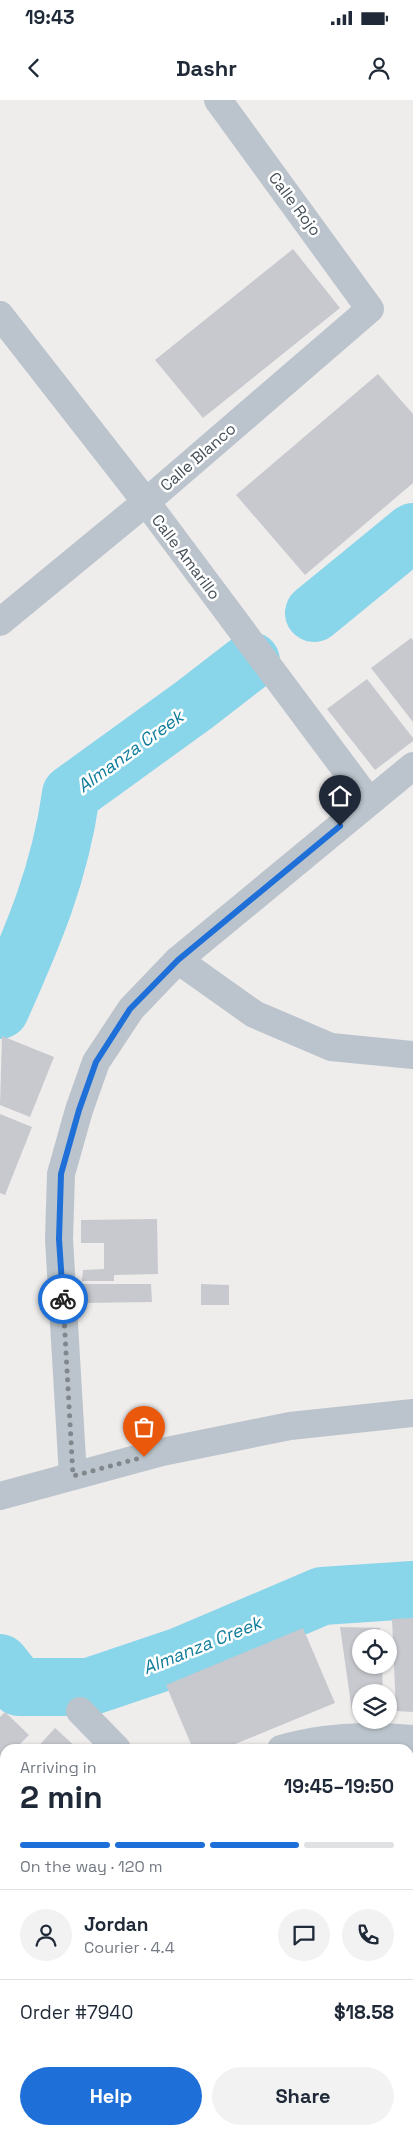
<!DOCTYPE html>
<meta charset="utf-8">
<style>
:root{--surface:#fff;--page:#f2f2f3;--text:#1f2937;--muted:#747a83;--line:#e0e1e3;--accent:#1e70d8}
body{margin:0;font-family:"Space Grotesk",sans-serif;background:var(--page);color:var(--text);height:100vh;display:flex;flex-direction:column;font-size:19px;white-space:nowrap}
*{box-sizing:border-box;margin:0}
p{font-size:16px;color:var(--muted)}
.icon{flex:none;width:28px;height:28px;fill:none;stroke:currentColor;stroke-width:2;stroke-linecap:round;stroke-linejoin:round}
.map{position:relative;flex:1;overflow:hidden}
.side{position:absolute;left:0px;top:1644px;width:414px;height:391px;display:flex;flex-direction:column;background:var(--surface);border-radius:15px 15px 0 0;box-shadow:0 1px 4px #0004}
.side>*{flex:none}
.controls{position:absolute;left:352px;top:1529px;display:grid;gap:10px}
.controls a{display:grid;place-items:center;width:45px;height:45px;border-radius:50%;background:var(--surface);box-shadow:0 1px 4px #0004;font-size:25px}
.pin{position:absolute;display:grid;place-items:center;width:42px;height:42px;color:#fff;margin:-51px -21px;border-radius:50% 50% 50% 0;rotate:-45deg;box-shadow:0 0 5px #0007}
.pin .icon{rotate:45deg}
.courier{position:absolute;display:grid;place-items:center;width:50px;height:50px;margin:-25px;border:4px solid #1e70d8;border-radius:50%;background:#fff;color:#222;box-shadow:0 1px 6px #0007}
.summary em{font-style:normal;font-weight:600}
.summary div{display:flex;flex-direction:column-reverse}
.summary{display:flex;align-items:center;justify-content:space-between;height:85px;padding:0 20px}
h1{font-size:32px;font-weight:600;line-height:38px}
.bar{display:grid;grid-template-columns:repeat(4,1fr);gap:8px 5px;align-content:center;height:60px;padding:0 20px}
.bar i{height:6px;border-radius:4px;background:var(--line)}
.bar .selected{background:var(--accent)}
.bar p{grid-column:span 4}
.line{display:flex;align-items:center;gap:12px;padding:0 20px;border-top:1px solid var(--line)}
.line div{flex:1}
.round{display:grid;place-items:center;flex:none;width:52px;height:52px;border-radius:26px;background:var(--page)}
.button{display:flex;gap:10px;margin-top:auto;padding:10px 20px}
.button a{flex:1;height:58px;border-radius:30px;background:var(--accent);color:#fff;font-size:20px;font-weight:600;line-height:58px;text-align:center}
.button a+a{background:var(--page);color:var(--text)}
.status{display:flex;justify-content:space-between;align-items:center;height:35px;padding:0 25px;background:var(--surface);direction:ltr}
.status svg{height:14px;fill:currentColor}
header{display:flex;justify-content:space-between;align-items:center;height:65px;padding:0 20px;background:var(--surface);font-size:22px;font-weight:600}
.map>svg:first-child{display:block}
</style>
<div class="status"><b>19:43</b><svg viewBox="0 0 49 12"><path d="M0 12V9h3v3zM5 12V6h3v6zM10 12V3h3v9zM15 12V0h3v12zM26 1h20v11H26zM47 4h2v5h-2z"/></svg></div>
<header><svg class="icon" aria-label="back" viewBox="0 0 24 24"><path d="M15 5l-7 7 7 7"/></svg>Dashr<svg class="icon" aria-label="person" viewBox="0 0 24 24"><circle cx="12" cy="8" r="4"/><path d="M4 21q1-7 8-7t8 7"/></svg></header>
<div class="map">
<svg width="413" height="2034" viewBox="0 0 413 2034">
<rect width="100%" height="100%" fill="#efecec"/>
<!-- commercial -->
<polygon fill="#fbf4e5" points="0,1771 5,1777 5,2030 236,2030 239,2034 0,2034"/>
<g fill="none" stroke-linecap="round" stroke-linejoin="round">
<!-- river -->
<g stroke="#89d5e9" stroke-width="58">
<polyline points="314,513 413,432"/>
<path d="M0,910C33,836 60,774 71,694L194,605L251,561"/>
<polyline points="0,1563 19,1587 89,1587 181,1556 322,1496 413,1490"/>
</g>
</g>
<!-- building -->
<g fill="#c7c9cf">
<polygon points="293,149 340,208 203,318 155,260"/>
<polygon points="378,274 413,314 413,383 305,475 236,395"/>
<polygon points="411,538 413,540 413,622 371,568"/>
<polygon points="367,579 413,638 413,641 375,670 327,609"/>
<polygon points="2,936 54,957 30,1017 0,1005"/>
<polygon points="0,1014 32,1027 5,1095 0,1093"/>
<polygon points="157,1119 158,1174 114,1175 114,1181 82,1181 83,1170 104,1169 104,1143 81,1143 81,1120"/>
<polygon points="82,1184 151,1184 152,1202 82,1203"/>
<polygon points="201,1184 229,1185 229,1205 201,1205"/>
<polygon points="413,1518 413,1612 396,1611 392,1519"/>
<polygon points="340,1527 380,1528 380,1538 361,1538 361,1565 382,1565 383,1592 361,1592 361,1611 352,1611"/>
<polygon points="303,1528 335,1603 223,1649 193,1649 166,1585"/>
<polygon points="5,1612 29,1635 15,1649 5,1649 5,1659 0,1664 0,1617"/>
<polygon points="55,1628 78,1649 36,1649"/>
<polygon points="5,1681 5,1708 0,1703 0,1686"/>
<polygon points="0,1792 5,1798 5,1972 0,1967"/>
<polygon points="413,1996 413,2034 375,2034 379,2030 409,2030 409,2000"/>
<polygon points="58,2030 146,2030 142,2034 61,2034"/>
<polygon points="286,2030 346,2030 349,2034 290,2034"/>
</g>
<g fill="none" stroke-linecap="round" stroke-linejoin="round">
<!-- minor -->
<g stroke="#bbc4cc" stroke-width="28">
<polyline points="0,215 146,402 369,701"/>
<polyline points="0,522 146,402 370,209 218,0"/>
<polyline points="178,860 254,914 331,947 413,955"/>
<polyline points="73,1376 59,1139 61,1074 79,1010 96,962 131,909 178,860 413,666"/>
<polyline points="0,1396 162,1352 290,1326 413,1313"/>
<polyline points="80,1611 117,1649"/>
<path d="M281,1649C323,1637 369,1635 413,1639"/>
<polyline points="0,1747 5,1753"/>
<polyline points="409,1962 413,1967"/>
<polyline points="254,2030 258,2034"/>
</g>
</g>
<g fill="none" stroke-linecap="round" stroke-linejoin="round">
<!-- done -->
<polyline stroke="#81878c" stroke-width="5" stroke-dasharray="0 9" points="63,1199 73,1376 144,1357"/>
<!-- route -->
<polyline stroke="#1e70d8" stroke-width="6" points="63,1199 59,1139 61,1074 79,1010 96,962 130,909 178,860 340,726"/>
</g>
<g text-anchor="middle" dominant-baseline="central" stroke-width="5" stroke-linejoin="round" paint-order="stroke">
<!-- street labels -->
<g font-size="16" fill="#465059" stroke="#fff">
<text transform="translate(295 104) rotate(53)">Calle Rojo</text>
<text transform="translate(198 357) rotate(-41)">Calle Blanco</text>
<text transform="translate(186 457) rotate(53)">Calle Amarillo</text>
</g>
<!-- water labels -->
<g font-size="18" font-style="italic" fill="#107d9b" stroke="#fff">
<text transform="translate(130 651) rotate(-36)">Almanza Creek</text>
<text transform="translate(202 1545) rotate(-22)">Almanza Creek</text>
</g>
</g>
</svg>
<div class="controls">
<a><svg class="icon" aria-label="locate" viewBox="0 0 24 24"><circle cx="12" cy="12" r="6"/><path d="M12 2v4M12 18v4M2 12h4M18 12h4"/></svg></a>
<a><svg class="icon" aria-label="layers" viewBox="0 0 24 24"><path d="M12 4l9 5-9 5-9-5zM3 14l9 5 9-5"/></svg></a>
</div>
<div class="pin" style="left:144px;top:1357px;background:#ea580c"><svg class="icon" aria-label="bag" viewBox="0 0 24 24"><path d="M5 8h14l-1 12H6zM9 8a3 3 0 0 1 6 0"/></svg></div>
<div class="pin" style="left:340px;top:726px;background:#1f2937"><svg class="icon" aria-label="home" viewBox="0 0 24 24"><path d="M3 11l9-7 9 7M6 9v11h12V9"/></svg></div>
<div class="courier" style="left:63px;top:1199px"><svg class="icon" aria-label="bike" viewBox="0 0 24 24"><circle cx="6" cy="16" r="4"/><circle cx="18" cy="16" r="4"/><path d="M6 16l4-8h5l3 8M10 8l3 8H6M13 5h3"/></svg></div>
<section class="side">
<div class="summary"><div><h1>2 min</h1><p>Arriving in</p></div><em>19:45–19:50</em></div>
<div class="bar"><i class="selected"></i><i class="selected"></i><i class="selected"></i><i></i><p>On the way · 120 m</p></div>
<div class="line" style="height:90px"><a class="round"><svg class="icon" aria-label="person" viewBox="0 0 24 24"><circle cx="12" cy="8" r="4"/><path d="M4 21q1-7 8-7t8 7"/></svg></a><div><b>Jordan</b><p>Courier · 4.4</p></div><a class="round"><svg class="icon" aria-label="chat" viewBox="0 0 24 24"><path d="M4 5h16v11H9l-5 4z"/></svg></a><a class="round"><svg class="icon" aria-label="phone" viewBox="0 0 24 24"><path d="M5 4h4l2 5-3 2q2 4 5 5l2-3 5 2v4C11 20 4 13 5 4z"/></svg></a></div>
<div class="line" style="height:65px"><div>Order #7940</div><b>$18.58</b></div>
<div class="button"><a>Help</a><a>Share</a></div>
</section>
</div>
